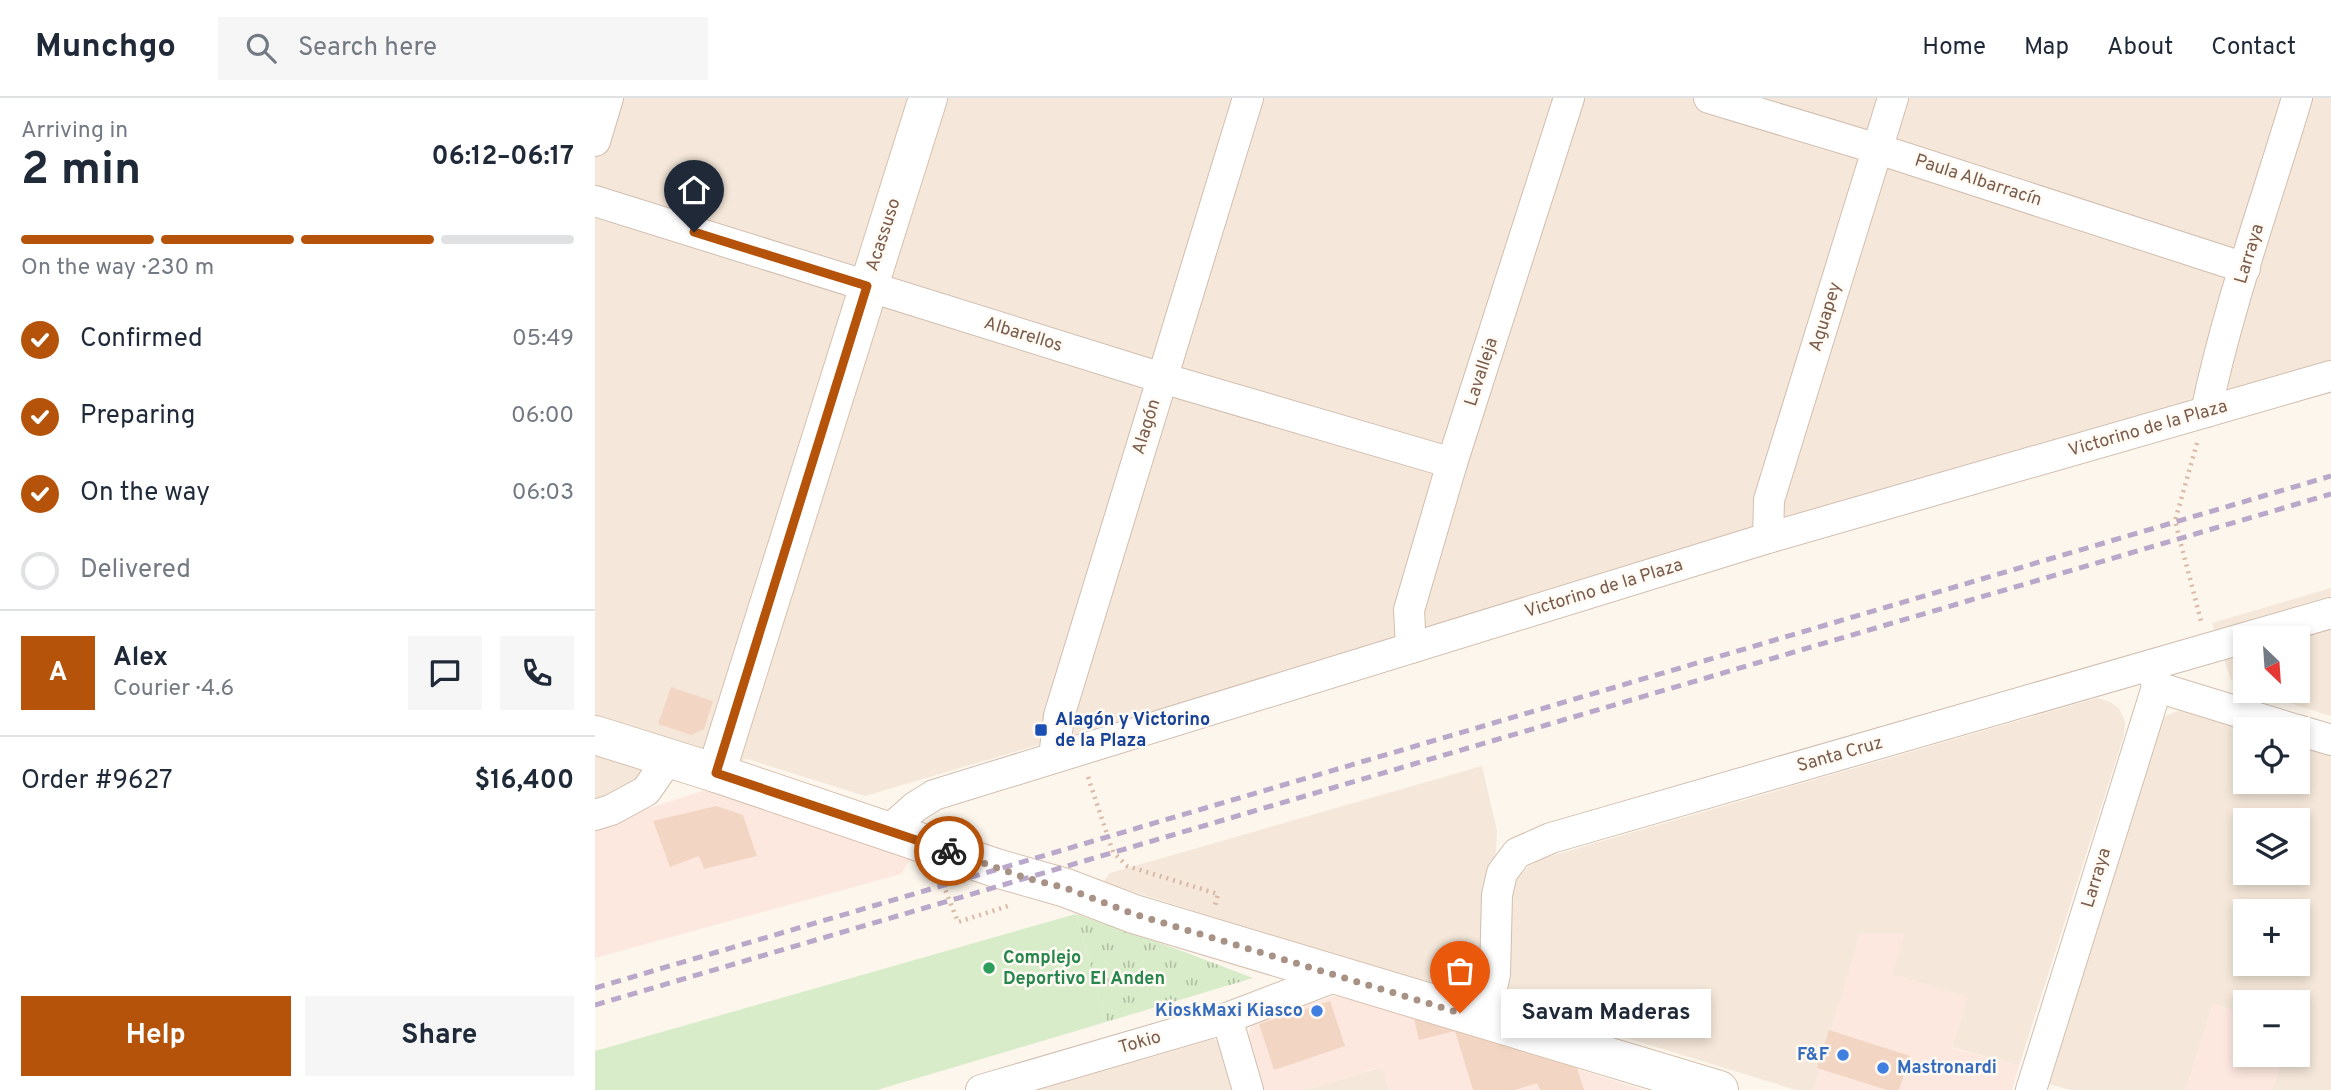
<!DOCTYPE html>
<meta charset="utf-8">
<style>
:root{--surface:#fff;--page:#f6f6f7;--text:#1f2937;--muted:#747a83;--line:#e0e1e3;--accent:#b45309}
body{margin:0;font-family:Overpass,sans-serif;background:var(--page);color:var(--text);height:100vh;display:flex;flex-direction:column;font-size:26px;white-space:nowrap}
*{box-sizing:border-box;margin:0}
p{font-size:23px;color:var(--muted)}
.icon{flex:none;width:38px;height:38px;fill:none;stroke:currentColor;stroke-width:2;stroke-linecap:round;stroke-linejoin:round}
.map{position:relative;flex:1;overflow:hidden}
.details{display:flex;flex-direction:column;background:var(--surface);width:595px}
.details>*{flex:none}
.needle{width:46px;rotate:155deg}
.controls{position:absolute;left:1638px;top:528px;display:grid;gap:14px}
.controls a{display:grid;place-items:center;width:77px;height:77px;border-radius:0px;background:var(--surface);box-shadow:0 4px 10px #0003;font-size:35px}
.pin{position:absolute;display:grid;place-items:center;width:60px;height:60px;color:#fff;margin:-72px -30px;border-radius:50% 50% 50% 0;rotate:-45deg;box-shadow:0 0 7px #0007}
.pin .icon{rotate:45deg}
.courier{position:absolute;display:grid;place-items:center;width:70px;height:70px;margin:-35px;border:5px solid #b45309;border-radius:50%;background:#fff;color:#222;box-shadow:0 2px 9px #0007}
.bubble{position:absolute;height:49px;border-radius:0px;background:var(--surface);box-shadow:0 4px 10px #0003;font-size:23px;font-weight:700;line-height:49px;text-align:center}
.overview em{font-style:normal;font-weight:700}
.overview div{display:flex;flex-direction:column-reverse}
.overview{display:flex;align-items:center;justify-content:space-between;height:119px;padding:0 21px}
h1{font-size:46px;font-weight:700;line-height:52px}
.bar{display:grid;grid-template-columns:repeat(4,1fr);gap:10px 7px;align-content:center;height:84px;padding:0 21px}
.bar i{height:9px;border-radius:5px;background:var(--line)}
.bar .active{background:var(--accent)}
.bar p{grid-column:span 4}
.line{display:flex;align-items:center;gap:18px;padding:0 21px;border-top:2px solid var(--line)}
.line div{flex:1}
.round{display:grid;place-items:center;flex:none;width:74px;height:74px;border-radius:0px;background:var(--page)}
ol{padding:0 21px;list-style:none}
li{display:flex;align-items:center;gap:21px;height:77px}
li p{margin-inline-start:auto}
li .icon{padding:7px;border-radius:50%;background:var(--accent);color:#fff;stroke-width:4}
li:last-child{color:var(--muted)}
li i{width:38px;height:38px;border:4px solid var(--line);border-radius:50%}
.action{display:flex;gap:14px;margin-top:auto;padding:14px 21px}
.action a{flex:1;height:80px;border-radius:0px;background:var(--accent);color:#fff;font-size:28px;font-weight:700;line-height:80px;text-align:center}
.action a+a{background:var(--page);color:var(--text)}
header{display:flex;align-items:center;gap:42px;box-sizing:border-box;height:98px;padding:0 35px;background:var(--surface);border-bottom:2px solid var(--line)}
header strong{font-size:33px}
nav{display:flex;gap:38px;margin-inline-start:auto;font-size:24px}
.search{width:490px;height:63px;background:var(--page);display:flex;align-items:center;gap:18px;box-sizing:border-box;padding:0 24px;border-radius:0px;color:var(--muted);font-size:26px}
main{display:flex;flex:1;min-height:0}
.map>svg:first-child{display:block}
</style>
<header>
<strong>Munchgo</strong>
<div class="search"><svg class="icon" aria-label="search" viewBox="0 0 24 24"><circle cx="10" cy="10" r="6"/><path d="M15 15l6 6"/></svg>Search here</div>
<nav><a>Home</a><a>Map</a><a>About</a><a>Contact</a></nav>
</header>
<main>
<section class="details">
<div class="overview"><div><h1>2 min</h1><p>Arriving in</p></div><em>06:12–06:17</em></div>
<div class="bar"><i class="active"></i><i class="active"></i><i class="active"></i><i></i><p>On the way · 230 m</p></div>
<ol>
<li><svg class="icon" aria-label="check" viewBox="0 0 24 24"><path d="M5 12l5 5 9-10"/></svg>Confirmed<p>05:49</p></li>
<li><svg class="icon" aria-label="check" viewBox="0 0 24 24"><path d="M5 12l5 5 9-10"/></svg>Preparing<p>06:00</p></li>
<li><svg class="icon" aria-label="check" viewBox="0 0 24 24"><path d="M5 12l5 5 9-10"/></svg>On the way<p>06:03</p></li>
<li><i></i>Delivered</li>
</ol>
<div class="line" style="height:126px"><b class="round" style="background:var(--accent);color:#fff">A</b><div><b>Alex</b><p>Courier · 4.6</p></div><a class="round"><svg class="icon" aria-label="chat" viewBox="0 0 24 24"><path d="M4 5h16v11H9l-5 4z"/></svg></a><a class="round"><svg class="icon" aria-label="phone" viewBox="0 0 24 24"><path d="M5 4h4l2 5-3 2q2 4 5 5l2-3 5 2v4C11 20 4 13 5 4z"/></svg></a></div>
<div class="line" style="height:91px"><div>Order #9627</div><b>$16,400</b></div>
<div class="action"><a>Help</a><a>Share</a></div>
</section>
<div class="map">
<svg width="1736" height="992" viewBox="0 0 1736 992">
<defs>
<pattern id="grass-tufts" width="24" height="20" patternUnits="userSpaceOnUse" patternTransform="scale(1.75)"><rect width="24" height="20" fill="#d8ecc9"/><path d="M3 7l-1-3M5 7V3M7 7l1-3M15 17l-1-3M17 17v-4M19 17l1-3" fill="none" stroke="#b4c2a5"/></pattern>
</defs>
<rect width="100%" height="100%" fill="#fdf6ec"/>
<!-- residential -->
<g fill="#f5e8da" fill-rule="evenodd">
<polygon points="0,0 1736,0 1736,266 270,698 152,661 0,705"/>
<polygon points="1736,490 1736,618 1657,593 1703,593 1703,541 1650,541 1650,591 1636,582 1617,525"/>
<polygon points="1502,600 1513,603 1524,610 1530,623 1529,637 1424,968 1357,949 1297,876 1309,836 1265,837 1218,992 1201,992 931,909 919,902 914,895 909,882 914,797 920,783 933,769 949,760"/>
<path d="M1585,612H1600L1666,632H1650V684H1703V643L1736,652V992H1677L1688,957H1703V905H1650V916L1618,906L1591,992H1476L1451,985L1560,629L1571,618ZM1650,723H1703V775H1650ZM1650,814H1703V866H1650Z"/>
<polygon points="887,668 902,733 894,877 888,889 878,897 865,897 508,784 515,775"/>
<polygon points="615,938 624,944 642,992 417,992"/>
<polygon points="787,969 794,992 709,992"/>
</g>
<!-- commercial -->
<g fill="#fde8e0">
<polygon points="127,687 317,759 306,776 0,860 0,727"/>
<polygon points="1265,836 1310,836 1297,876 1373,899 1357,950 1424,968 1417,992 1218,992"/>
<polygon points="748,897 1049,992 794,992 786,969 709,992 665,992 652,948 655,930 663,923 735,899"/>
<polygon points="1618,906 1650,916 1650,957 1688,957 1677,992 1591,992"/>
</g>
<!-- grass -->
<polygon fill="url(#grass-tufts)" points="481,816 579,850 658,880 511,924"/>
<!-- pitch -->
<polygon fill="#d8ecc9" points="481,816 511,924 282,992 0,992 0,953"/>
<!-- building -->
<g fill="#f3d5c3">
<polygon points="76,589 118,603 109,631 96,637 63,626"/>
<polygon points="121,708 148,717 162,758 109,771 104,758 75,769 58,723"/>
<polygon points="735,903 750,948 679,972 664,926"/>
<polygon points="819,921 860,933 824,942"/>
<polygon points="1234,932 1315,958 1304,992 1292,992 1222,970"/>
<polygon points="860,933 982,970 989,992 945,992 942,985 920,992 878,992"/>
</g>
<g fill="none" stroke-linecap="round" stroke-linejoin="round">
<defs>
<g id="street">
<polyline points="1114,0 1283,51 1650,170"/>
<polyline points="0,43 13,0"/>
<polyline points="0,103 567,280 857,365"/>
<path d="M1611,314C1633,208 1671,104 1702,0"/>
<polyline points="1173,440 1174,402 1298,0"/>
<polyline points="816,550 814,512 857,365 974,0"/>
<polyline points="1562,589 1702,632"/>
<polyline points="1703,632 1736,642"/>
<polyline points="459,659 464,618 653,0"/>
<polyline points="0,717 16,712 51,693 74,660"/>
<polyline points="294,732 320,709 339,697 1173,440 1736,278"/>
<polyline points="632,920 653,992"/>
<polyline points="890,922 900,876 902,797 907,775 922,755 956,740 1736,515"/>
<polyline points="386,992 632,920 742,878"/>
<polyline points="1436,992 1562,589 1557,567"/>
</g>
<g id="secondary">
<polyline points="0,637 121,675 401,770 471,790 539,816 1124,992"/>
<polyline points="121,675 333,0"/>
</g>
</defs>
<!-- street casing -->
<use href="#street" stroke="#d1beb0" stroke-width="32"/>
<!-- secondary casing -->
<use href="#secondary" stroke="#d6c0b0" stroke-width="40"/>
<!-- path -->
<g stroke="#d9b8a5" stroke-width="4.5" stroke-dasharray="2 5" stroke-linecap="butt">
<polyline points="1602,345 1580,423 1606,523"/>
<polyline points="493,679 518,754 532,768 623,796 620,807"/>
<polyline points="348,786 363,824 413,808"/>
</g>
<!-- street -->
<use href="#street" stroke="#fff" stroke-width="30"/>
<!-- secondary -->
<use href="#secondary" stroke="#fff" stroke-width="38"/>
<!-- rail -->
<g stroke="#b9a8c9" stroke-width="5" stroke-dasharray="10 7" stroke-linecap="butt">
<polyline points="0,890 1736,378"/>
<polyline points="0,907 1736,396"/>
</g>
</g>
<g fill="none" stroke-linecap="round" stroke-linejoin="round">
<!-- done -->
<polyline stroke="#a89285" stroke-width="7" stroke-dasharray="0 12.6" points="354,753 431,780 471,790 539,816 865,915"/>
<!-- route -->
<polyline stroke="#b45309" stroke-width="9" points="99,134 272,188 121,675 354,753"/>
</g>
<!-- markers -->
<rect fill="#1a4fb4" stroke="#fffaf3" stroke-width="2.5" x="439" y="625" width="14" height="14" rx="3.5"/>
<circle fill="#2e9e5b" stroke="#fffaf3" stroke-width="2.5" cx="394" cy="870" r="7"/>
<g fill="#3f7fe0" stroke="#fffaf3" stroke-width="2.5">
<circle cx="722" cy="913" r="7"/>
<circle cx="1248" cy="957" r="7"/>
<circle cx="1288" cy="970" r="7"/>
</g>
<g text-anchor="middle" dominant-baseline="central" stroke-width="5" stroke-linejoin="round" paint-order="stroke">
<!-- street labels -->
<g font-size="18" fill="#7a5c4d" stroke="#fffaf3">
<text transform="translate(1383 83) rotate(18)">Paula Albarracín</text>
<text transform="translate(289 137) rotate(-72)">Acassuso</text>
<text transform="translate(1655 156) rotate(-73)">Larraya</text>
<text transform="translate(1231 219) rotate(-73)">Aguapey</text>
<text transform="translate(428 237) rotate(17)">Albarellos</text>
<text transform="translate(887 274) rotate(-72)">Lavalleja</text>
<text transform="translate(552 329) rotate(-73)">Alagón</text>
<text transform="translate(1553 331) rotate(-16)">Victorino de la Plaza</text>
<text transform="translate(1009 491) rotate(-17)">Victorino de la Plaza</text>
<text transform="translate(1245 657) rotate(-16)">Santa Cruz</text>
<text transform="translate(1502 780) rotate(-73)">Larraya</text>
<text transform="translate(545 945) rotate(-16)">Tokio</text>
</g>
<!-- transit labels -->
<g font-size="18" font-weight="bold" fill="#164399" stroke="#fffaf3" text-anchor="start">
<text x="460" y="622">Alagón y Victorino<tspan x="460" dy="21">de la Plaza</tspan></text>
</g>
<!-- leisure labels -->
<g font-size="18" font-weight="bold" fill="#27864d" stroke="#fffaf3" text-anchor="start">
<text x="408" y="860">Complejo<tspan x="408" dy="21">Deportivo El Anden</tspan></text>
</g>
<!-- shop labels -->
<g font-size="18" font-weight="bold" fill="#366cbe" stroke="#fffaf3" text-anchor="end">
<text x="708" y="913">KioskMaxi Kiasco</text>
<text x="1234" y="957">F&amp;F</text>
<text x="1302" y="970" text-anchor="start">Mastronardi</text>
</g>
</g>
</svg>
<div class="controls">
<a><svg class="needle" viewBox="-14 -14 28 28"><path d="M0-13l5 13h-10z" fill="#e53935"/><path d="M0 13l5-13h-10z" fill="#747a83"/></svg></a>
<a><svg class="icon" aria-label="locate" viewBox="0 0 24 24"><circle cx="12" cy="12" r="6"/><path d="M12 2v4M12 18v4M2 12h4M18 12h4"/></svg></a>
<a><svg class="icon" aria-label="layers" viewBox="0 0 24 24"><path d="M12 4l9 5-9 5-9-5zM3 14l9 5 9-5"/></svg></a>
<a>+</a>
<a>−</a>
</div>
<div class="pin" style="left:865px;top:915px;background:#ea580c"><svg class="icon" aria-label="bag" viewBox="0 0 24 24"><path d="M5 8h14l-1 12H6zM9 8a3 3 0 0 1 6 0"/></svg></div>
<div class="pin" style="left:99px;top:134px;background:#1f2937"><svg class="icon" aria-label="home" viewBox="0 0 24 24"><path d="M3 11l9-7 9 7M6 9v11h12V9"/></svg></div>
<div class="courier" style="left:354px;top:753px"><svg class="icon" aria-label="bike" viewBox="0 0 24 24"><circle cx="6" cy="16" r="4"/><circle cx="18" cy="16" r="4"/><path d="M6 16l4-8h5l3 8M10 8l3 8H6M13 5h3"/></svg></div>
<div class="bubble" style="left:906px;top:891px;width:210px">Savam Maderas</div>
</div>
</main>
